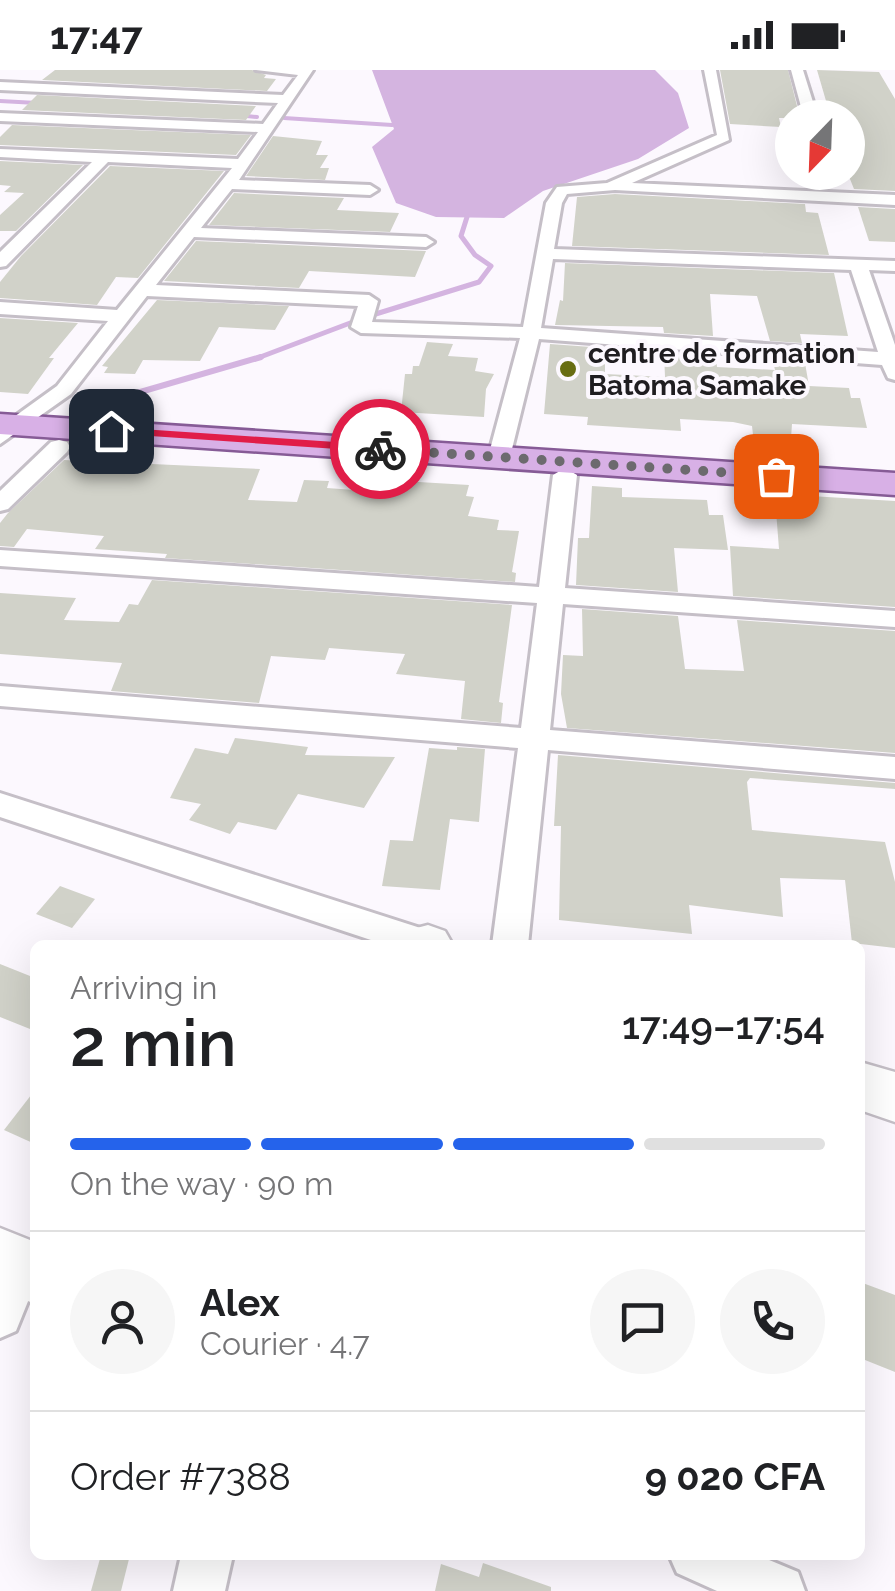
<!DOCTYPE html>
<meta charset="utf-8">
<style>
:root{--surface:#fff;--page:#f6f6f6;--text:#202124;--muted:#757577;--line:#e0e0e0;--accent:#2563eb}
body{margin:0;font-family:Raleway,sans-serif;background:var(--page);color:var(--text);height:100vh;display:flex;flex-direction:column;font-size:38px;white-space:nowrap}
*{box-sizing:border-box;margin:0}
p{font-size:32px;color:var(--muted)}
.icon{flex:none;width:55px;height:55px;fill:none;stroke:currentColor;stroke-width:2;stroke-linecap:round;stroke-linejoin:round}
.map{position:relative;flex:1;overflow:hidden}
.panel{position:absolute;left:30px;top:870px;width:835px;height:620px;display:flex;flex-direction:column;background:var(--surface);border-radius:15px;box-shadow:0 10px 40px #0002}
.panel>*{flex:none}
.needle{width:65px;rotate:203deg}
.tools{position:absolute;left:775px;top:30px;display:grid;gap:20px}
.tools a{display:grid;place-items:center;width:90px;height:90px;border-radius:50%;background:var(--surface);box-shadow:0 10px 40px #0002;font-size:50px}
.pin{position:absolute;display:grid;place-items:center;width:85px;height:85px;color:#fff;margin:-42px;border-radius:20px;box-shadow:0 5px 15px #0006}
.courier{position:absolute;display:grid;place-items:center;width:100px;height:100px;margin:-50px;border:8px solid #e11d48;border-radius:50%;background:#fff;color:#222;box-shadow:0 2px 12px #0007}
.overview em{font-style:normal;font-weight:600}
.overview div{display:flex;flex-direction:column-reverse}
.overview{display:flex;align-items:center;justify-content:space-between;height:170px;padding:0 40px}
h1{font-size:65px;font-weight:600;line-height:75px}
.bar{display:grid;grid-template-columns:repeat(4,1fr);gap:15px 10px;align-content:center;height:120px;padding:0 40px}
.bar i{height:12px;border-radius:8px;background:var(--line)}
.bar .on{background:var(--accent)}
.bar p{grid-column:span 4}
.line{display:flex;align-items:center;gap:25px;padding:0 40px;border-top:2px solid var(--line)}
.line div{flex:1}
.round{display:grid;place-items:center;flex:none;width:105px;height:105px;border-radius:52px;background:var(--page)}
.status{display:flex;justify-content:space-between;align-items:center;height:70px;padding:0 50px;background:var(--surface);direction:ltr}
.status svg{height:28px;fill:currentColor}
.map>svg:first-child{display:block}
</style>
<div class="status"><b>17:47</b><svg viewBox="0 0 49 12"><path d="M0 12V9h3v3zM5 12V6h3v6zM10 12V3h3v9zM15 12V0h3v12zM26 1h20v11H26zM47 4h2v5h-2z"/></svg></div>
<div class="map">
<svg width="895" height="1521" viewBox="0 0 895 1521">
<rect width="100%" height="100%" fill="#fcf8fe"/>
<!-- water -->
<polygon fill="#d4b4e0" points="372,0 655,0 678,23 689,58 638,89 543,121 504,148 436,147 396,133 372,77 394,59"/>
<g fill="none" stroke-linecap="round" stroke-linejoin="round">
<!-- stream-far2 -->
<g stroke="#d4b4e0" stroke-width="4">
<polyline points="0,31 37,33"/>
<polyline points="237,45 257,47"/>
<polyline points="284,48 392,55"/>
</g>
<!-- stream-far1 -->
<polyline stroke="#d4b4e0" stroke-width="5" points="255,289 366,247 479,212 491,196 475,185 461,166 467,147"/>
<!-- stream -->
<polyline stroke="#d4b4e0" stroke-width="6" points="92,336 261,287"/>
</g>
<!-- building -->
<g fill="#d1d2c9">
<polygon points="55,0 252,0 266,5 264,8 276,9 267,21 42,10"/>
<polygon points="720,0 788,0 800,48 779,48 781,57 730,54"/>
<polygon points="817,0 879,2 895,29 895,121 854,119 848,104 848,48 831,48"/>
<polygon points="37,25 256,36 246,50 22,40"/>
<polygon points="12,55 251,65 236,85 0,75 0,67"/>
<polygon points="273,66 322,71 316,85 328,85 320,98 329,98 325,110 246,106"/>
<polygon points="0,91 83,95 16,161 0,161 0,145 24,123 4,122 11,116 0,115"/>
<polygon points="110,96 224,101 138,208 116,207 97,235 0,228 0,212 21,186"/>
<polygon points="234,123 344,128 337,140 399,143 390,162 209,155"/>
<polygon points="615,124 805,134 806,142 818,143 829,185 572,176 577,127"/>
<polygon points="858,137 895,139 895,172 869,171"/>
<polygon points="196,171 426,181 415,207 309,201 299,218 164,211"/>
<polygon points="565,193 834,203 848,266 800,264 802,273 770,271 757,226 710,224 713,266 664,263 663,257 555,255 560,230 563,231"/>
<polygon points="157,230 289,236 275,260 219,257 200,291 143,290 135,304 104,303 108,297 102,296"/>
<polygon points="0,248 78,253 49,288 54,288 28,324 0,322"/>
<polygon points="427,272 453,274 448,286 478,288 475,301 494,304 486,319 484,347 401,342 405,304 412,304 413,296 419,296"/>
<polygon points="550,274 605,278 605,304 665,307 664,282 716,286 717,297 775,300 773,291 805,293 809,316 849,318 851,328 860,328 867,358 792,354 791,368 753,365 752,356 733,352 680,349 681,361 587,355 588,347 544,344"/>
<polygon points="64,390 260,399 248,430 297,432 304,410 329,411 327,418 381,422 385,410 469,415 466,426 474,427 468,446 499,450 497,460 519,461 512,502 516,503 515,512 165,488 167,484 95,479 104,466 27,459 14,477 0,476 0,453 8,443"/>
<polygon points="592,416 622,418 622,427 707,430 709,445 723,445 728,480 674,478 678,522 576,515 578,468 589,468"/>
<polygon points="793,425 895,431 895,537 733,526 730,476 779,479 775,428 795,429"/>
<polygon points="152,510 512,535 499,632 503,633 501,653 461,649 465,611 396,604 405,584 329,578 325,590 271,586 259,633 111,621 122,593 0,584 0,523 76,528 64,550 119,552 129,534 138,535"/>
<polygon points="582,539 678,546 685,599 744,601 737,550 895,561 895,683 567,658 561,624 563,585 583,586"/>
<polygon points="235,668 308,677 305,685 395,687 364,738 298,724 276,760 238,752 230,764 189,750 201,734 170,728 195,678 228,684"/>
<polygon points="457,677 485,679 479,752 450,749 440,820 382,816 390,770 413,771 429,678 457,680"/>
<polygon points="558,685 895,713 895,719 750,708 747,712 752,760 885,772 895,812 895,878 852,873 845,810 780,808 783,847 689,835 692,864 559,850 561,756 554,756"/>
<polygon points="60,816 95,829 72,858 36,844"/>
<polygon points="0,894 35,908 35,961 0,947"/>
<polygon points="35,1020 35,1074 4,1060"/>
<polygon points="860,1212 895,1225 895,1302 860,1288"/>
<polygon points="101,1485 130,1485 121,1521 91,1521"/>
<polygon points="483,1493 551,1517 551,1521 435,1521 441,1494 479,1507"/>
</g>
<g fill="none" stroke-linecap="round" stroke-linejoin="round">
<defs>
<g id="street">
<path d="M256,0H313L239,110L370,115L378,120L370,125L232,119L201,158L426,167L434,172L426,177L194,167L156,215L369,225L378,231L372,252L523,257L546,133L557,117L607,113L717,65L704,0H716L729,70L632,113L895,125V135L615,120L567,124L562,133L554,179L895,191V201L869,200L895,275V310L888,308L882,295L539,269L510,387L499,394L488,387L520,268L361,263L351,257L358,236L147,226L71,324L0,374V357L57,316L108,251L0,244V232L117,240L232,98L108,92L6,196L0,197V182L92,92L0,87V79L238,89L258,62L0,51V43L263,54L278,33L0,20V12L283,25L298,5ZM553,189L851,200L878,282L541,258Z"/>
<polygon points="791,0 803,0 818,48 804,48"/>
<polygon points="59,370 67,372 70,377 67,382 8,439 0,441 0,421 51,372"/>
<polygon points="565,398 577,405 565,518 895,541 895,557 563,534 550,660 895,687 895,709 548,680 528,875 492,875 518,678 0,636 0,616 521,658 537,533 0,496 0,480 539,517 553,405"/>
<polygon points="0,723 436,863 441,873 386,875 0,747"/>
<polygon points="20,1174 35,1180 35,1214 16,1261 0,1268 0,1191 4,1180"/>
<polygon points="181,1485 233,1485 225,1521 173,1521"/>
<polygon points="669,1485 757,1485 798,1502 805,1521 717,1521 677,1503"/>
</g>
<g id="secondary">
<polygon points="428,855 445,861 453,875 397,875 405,861"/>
<polygon points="860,992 895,1002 895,1052 860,1040"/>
<polygon points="0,1158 35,1172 35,1234 0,1219"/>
</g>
<polygon id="primary" points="0,344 895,403 895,425 0,364"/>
</defs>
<!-- street casing -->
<use href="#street" stroke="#c5bfc7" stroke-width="6"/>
<!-- secondary casing -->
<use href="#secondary" stroke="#c5bfc7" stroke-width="5"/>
<!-- primary casing -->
<use href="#primary" stroke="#865b96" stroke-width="5"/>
<!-- street -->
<use href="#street" fill="#fff" fill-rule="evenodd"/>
<!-- secondary -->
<use href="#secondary" fill="#fff" fill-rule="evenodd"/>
<!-- primary -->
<use href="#primary" fill="#d8b0e6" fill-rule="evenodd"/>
</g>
<!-- route -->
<polygon fill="#e11d48" points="111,357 380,375 386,379 380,382 107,363"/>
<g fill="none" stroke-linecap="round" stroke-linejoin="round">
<!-- done -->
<polyline stroke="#6c6a6e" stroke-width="10" stroke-dasharray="0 18" points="380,379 776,406"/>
</g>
<!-- markers -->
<circle fill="#686d12" stroke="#fcf8fe" stroke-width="4" cx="568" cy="299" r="10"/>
<g text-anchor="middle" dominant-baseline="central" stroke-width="8" stroke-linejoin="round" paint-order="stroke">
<!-- far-poi labels -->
<g font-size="28" font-weight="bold" fill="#1f1d20" stroke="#fcf8fe" text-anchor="start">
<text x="588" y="283">centre de formation<tspan x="588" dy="32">Batoma Samake</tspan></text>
</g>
</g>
</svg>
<div class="tools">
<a><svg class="needle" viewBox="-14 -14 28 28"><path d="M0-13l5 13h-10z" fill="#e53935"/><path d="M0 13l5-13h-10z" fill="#757577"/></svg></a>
</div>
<div class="pin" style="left:776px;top:406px;background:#ea580c"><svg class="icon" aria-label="bag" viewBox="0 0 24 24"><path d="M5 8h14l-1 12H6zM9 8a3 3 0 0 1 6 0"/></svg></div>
<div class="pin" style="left:111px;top:361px;background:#1f2937"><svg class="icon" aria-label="home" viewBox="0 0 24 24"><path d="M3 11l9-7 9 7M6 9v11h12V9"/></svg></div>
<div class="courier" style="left:380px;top:379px"><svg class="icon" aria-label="bike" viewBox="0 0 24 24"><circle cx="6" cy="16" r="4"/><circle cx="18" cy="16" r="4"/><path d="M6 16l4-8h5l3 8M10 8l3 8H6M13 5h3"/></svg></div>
<section class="panel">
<div class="overview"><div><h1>2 min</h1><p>Arriving in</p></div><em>17:49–17:54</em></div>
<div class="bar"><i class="on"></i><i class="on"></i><i class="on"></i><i></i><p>On the way · 90 m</p></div>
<div class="line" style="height:180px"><a class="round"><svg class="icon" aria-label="person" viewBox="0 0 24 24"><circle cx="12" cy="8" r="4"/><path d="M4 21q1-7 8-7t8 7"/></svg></a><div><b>Alex</b><p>Courier · 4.7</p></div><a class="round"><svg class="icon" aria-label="chat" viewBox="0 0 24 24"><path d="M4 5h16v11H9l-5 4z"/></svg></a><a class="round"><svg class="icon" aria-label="phone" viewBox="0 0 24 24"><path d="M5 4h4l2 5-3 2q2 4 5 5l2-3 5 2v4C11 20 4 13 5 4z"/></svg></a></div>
<div class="line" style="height:130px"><div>Order #7388</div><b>9 020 CFA</b></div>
</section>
</div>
